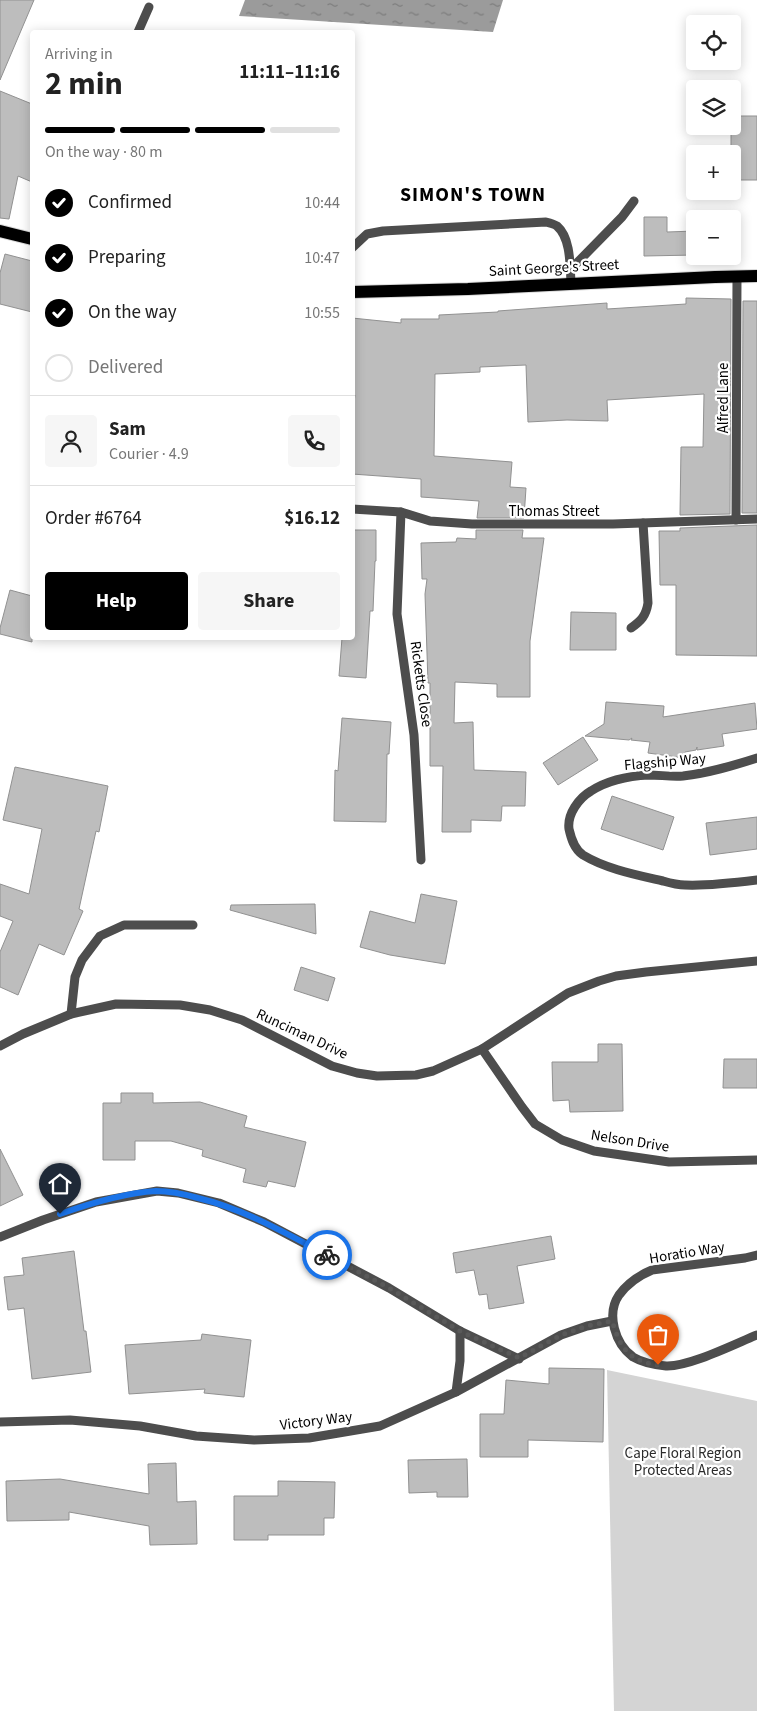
<!DOCTYPE html>
<meta charset="utf-8">
<style>
:root{--surface:#fff;--page:#f6f6f6;--text:#222;--muted:#767676;--line:#e0e0e0;--accent:#000}
body{margin:0;font-family:"Source Sans 3",sans-serif;background:var(--page);color:var(--text);height:100vh;display:flex;flex-direction:column;font-size:19px;white-space:nowrap}
*{box-sizing:border-box;margin:0}
p{font-size:16px;color:var(--muted)}
.icon{flex:none;width:28px;height:28px;fill:none;stroke:currentColor;stroke-width:2;stroke-linecap:round;stroke-linejoin:round}
.map{position:relative;flex:1;overflow:hidden}
.details{position:absolute;left:30px;top:30px;width:325px;height:610px;display:flex;flex-direction:column;background:var(--surface);border-radius:5px;box-shadow:0 2px 12px #0003}
.details>*{flex:none}
.tools{position:absolute;left:686px;top:15px;display:grid;gap:10px}
.tools a{display:grid;place-items:center;width:55px;height:55px;border-radius:5px;background:var(--surface);box-shadow:0 2px 12px #0003;font-size:25px}
.pin{position:absolute;display:grid;place-items:center;width:42px;height:42px;color:#fff;margin:-51px -21px;border-radius:50% 50% 50% 0;rotate:-45deg;box-shadow:0 0 5px #0007}
.pin .icon{rotate:45deg}
.courier{position:absolute;display:grid;place-items:center;width:50px;height:50px;margin:-25px;border:4px solid #1a73e8;border-radius:50%;background:#fff;color:#222;box-shadow:0 1px 6px #0007}
.head em{font-style:normal;font-weight:700}
.head div{display:flex;flex-direction:column-reverse}
.head{display:flex;align-items:center;justify-content:space-between;height:85px;padding:0 15px}
h1{font-size:32px;font-weight:700;line-height:38px}
.bar{display:grid;grid-template-columns:repeat(4,1fr);gap:8px 5px;align-content:center;height:60px;padding:0 15px}
.bar i{height:6px;border-radius:4px;background:var(--line)}
.bar .selected{background:var(--accent)}
.bar p{grid-column:span 4}
.line{display:flex;align-items:center;gap:12px;padding:0 15px;border-top:1px solid var(--line)}
.line div{flex:1}
.round{display:grid;place-items:center;flex:none;width:52px;height:52px;border-radius:5px;background:var(--page)}
ol{padding:0 15px;list-style:none}
li{display:flex;align-items:center;gap:15px;height:55px}
li p{margin-inline-start:auto}
li .icon{padding:5px;border-radius:50%;background:var(--accent);color:#fff;stroke-width:4}
li:last-child{color:var(--muted)}
li i{width:28px;height:28px;border:2px solid var(--line);border-radius:50%}
.action{display:flex;gap:10px;margin-top:auto;padding:10px 15px}
.action a{flex:1;height:58px;border-radius:5px;background:var(--accent);color:#fff;font-size:20px;font-weight:700;line-height:58px;text-align:center}
.action a+a{background:var(--page);color:var(--text)}
.map>svg:first-child{display:block}
</style>
<div class="map">
<svg width="757" height="1711" viewBox="0 0 757 1711">
<defs>
<pattern id="water-ripples" width="26" height="14" patternUnits="userSpaceOnUse" patternTransform="scale(1.25)"><rect width="26" height="14" fill="#9b9b9b"/><path d="M2 4q2-2 4 0t4 0M15 11q2-2 4 0t4 0" fill="none" stroke="#7c7c7c"/></pattern>
</defs>
<rect width="100%" height="100%" fill="#fff"/>
<!-- park -->
<polygon fill="#d4d4d4" points="607,1370 757,1401 757,1711 614,1711"/>
<!-- water -->
<polygon fill="url(#water-ripples)" points="245,0 503,0 493,32 239,16"/>
<!-- building -->
<g fill="#bdbdbd" stroke="#919191">
<polygon points="0,0 34,0 0,80"/>
<polygon points="0,91 32,104 32,182 18,176 9,219 0,218"/>
<polygon points="732,116 757,116 757,180 732,180 732,154 731,154 731,126 732,126"/>
<polygon points="644,217 667,217 667,232 695,231 695,255 644,256"/>
<polygon points="5,254 32,261 32,312 0,304 0,273"/>
<polygon points="686,298 731,299 730,514 680,515 681,447 703,447 704,394 607,400 608,421 567,420 528,422 526,365 480,367 480,372 435,374 434,456 512,462 510,487 526,488 524,518 477,518 479,501 421,497 421,479 352,474 352,417 355,395 352,395 352,318 401,323 401,319 439,319 439,315 498,312 498,311 607,303 607,309 686,304"/>
<polygon points="743,301 757,301 757,513 742,513"/>
<polygon points="757,525 757,656 676,655 676,585 660,585 659,531 680,531 680,528"/>
<polygon points="352,530 376,530 376,561 375,561 373,611 370,611 366,678 339,676 342,638 352,638"/>
<polygon points="476,530 523,530 522,538 544,538 530,641 530,697 497,697 497,684 455,682 454,723 473,722 474,770 526,772 525,806 502,806 501,821 471,820 471,832 442,832 443,766 430,766 430,683 428,683 425,594 427,579 422,579 421,543 456,542 457,538 476,539"/>
<polygon points="10,590 32,596 32,642 0,634 0,628"/>
<polygon points="571,612 616,613 616,650 570,650"/>
<polygon points="606,702 664,706 663,717 755,703 757,729 722,734 724,746 697,750 697,747 696,750 685,752 684,758 648,753 650,742 631,740 632,738 629,740 585,736 604,724"/>
<polygon points="342,718 391,722 389,754 387,754 386,822 334,821 335,770 338,771"/>
<polygon points="583,737 598,760 558,785 543,763"/>
<polygon points="15,767 108,786 99,832 96,831 79,909 83,911 64,955 39,944 18,995 0,987 0,952 13,921 0,916 0,884 29,894 42,829 3,820"/>
<polygon points="612,796 674,817 663,850 601,829"/>
<polygon points="757,817 757,849 710,855 706,823"/>
<polygon points="421,894 457,901 445,964 390,955 360,947 370,911 415,923"/>
<polygon points="315,904 316,934 230,910 231,905"/>
<polygon points="301,967 335,978 328,1001 294,990"/>
<polygon points="598,1044 622,1044 623,1111 570,1112 569,1100 553,1101 552,1062 598,1062"/>
<polygon points="724,1059 757,1059 757,1088 723,1088"/>
<polygon points="121,1093 153,1093 153,1103 200,1102 247,1116 244,1127 306,1142 295,1187 268,1181 266,1187 243,1182 246,1169 202,1156 203,1150 171,1141 135,1141 135,1160 103,1160 103,1103 121,1103"/>
<polygon points="0,1149 23,1195 0,1206"/>
<polygon points="551,1236 555,1259 517,1266 524,1303 489,1309 487,1294 479,1295 474,1270 456,1273 453,1253"/>
<polygon points="74,1251 84,1331 86,1331 91,1372 32,1379 24,1308 8,1310 4,1277 24,1275 22,1258"/>
<polygon points="202,1334 251,1340 244,1397 204,1393 205,1389 129,1394 125,1345 201,1340"/>
<polygon points="549,1368 604,1369 603,1442 528,1440 528,1457 480,1457 480,1414 504,1414 506,1380 549,1384"/>
<polygon points="467,1459 468,1497 437,1497 437,1492 409,1493 408,1460"/>
<polygon points="176,1463 177,1502 196,1501 197,1544 150,1545 149,1526 69,1512 69,1520 7,1521 6,1481 60,1479 149,1494 148,1464"/>
<polygon points="278,1481 335,1482 334,1518 324,1518 324,1535 268,1535 268,1540 234,1540 234,1496 278,1496"/>
</g>
<g fill="none" stroke-linecap="round" stroke-linejoin="round">
<defs>
<g id="major">
<polyline points="0,231 32,239"/>
<polyline points="352,292 468,289 715,277 757,276"/>
</g>
</defs>
<!-- major casing -->
<use href="#major" stroke="#dbdbdb" stroke-width="14"/>
<!-- minor -->
<g stroke="#4d4d4d" stroke-width="9">
<polyline points="138,32 149,7"/>
<path d="M352,248L367,234L383,231L546,222C550,223 554,224 557,226C571,238 570,266 571,283"/>
<polyline points="570,270 622,217 634,201"/>
<polyline points="352,509 401,512 430,521 472,524 613,524 757,519"/>
<polyline points="401,512 397,614 414,735 421,860"/>
<polyline points="736,520 737,277"/>
<path d="M631,628C641,621 646,616 648,603L643,523"/>
<path d="M757,758C732,766 709,773 683,776C672,777 660,775 649,775C629,776 608,780 591,791C579,798 567,814 569,829C571,838 574,849 583,855C606,869 637,875 663,881C670,883 678,885 685,885C709,886 733,883 757,880"/>
<polyline points="71,1014 75,977 82,960 100,936 124,925 193,925"/>
<polyline points="0,1046 23,1034 71,1014 116,1004 180,1005 210,1010 242,1020 332,1066 357,1073 377,1076 416,1075 433,1071 482,1049 568,993 599,981 616,976 646,972 757,961"/>
<polyline points="482,1049 522,1107 535,1124 562,1140 594,1151 669,1162 757,1160"/>
<polyline points="0,1237 43,1220 96,1202 157,1191 178,1193 219,1203 264,1222 389,1288 460,1331 519,1359"/>
<path d="M757,1255L745,1258L652,1270C640,1275 627,1284 619,1295C606,1314 615,1344 633,1357C643,1363 655,1365 666,1366C689,1367 735,1344 757,1335"/>
<polyline points="456,1392 460,1361 460,1331"/>
<polyline points="0,1422 70,1420 140,1426 196,1436 254,1440 309,1438 380,1426 456,1392 561,1335 587,1326 612,1321"/>
</g>
<!-- major -->
<use href="#major" stroke="#000" stroke-width="12"/>
</g>
<g fill="none" stroke-linecap="round" stroke-linejoin="round">
<!-- done -->
<path stroke="#595959" stroke-width="5" stroke-dasharray="0 9" d="M327,1255L389,1288L460,1331L519,1358L561,1335L587,1326L612,1321C620,1347 628,1361 658,1365"/>
<!-- route -->
<path stroke="#1a73e8" stroke-width="6" d="M60,1214C91,1203 124,1193 156,1191C170,1191 184,1194 198,1198C244,1209 285,1233 327,1255"/>
</g>
<g text-anchor="middle" dominant-baseline="central" stroke-width="4.5" stroke-linejoin="round" paint-order="stroke">
<!-- street labels -->
<g font-size="15" fill="#000" stroke="#fff">
<text transform="translate(554 268) rotate(-3)">Saint George's Street</text>
<text transform="translate(723 398) rotate(-90)">Alfred Lane</text>
<text x="554" y="511">Thomas Street</text>
<text transform="translate(421 684) rotate(82)">Ricketts Close</text>
<text transform="translate(665 762) rotate(-5)">Flagship Way</text>
<text transform="translate(302 1034) rotate(25)">Runciman Drive</text>
<text transform="translate(630 1141) rotate(9)">Nelson Drive</text>
<text transform="translate(687 1253) rotate(-9)">Horatio Way</text>
<text transform="translate(316 1421) rotate(-7)">Victory Way</text>
</g>
<!-- park labels -->
<g font-size="15" fill="#2b2b2b" stroke="#fff">
<text x="683" y="1453">Cape Floral Region<tspan x="683" dy="17">Protected Areas</tspan></text>
</g>
<!-- district labels -->
<g font-size="20" font-weight="bold" letter-spacing="1" fill="#000" stroke="#fff">
<text x="473" y="195">SIMON'S TOWN</text>
</g>
</g>
</svg>
<div class="tools">
<a><svg class="icon" aria-label="locate" viewBox="0 0 24 24"><circle cx="12" cy="12" r="6"/><path d="M12 2v4M12 18v4M2 12h4M18 12h4"/></svg></a>
<a><svg class="icon" aria-label="layers" viewBox="0 0 24 24"><path d="M12 4l9 5-9 5-9-5zM3 14l9 5 9-5"/></svg></a>
<a>+</a>
<a>−</a>
</div>
<div class="pin" style="left:658px;top:1365px;background:#ea580c"><svg class="icon" aria-label="bag" viewBox="0 0 24 24"><path d="M5 8h14l-1 12H6zM9 8a3 3 0 0 1 6 0"/></svg></div>
<div class="pin" style="left:60px;top:1214px;background:#1f2937"><svg class="icon" aria-label="home" viewBox="0 0 24 24"><path d="M3 11l9-7 9 7M6 9v11h12V9"/></svg></div>
<div class="courier" style="left:327px;top:1255px"><svg class="icon" aria-label="bike" viewBox="0 0 24 24"><circle cx="6" cy="16" r="4"/><circle cx="18" cy="16" r="4"/><path d="M6 16l4-8h5l3 8M10 8l3 8H6M13 5h3"/></svg></div>
<section class="details">
<div class="head"><div><h1>2 min</h1><p>Arriving in</p></div><em>11:11–11:16</em></div>
<div class="bar"><i class="selected"></i><i class="selected"></i><i class="selected"></i><i></i><p>On the way · 80 m</p></div>
<ol>
<li><svg class="icon" aria-label="check" viewBox="0 0 24 24"><path d="M5 12l5 5 9-10"/></svg>Confirmed<p>10:44</p></li>
<li><svg class="icon" aria-label="check" viewBox="0 0 24 24"><path d="M5 12l5 5 9-10"/></svg>Preparing<p>10:47</p></li>
<li><svg class="icon" aria-label="check" viewBox="0 0 24 24"><path d="M5 12l5 5 9-10"/></svg>On the way<p>10:55</p></li>
<li><i></i>Delivered</li>
</ol>
<div class="line" style="height:90px"><a class="round"><svg class="icon" aria-label="person" viewBox="0 0 24 24"><circle cx="12" cy="8" r="4"/><path d="M4 21q1-7 8-7t8 7"/></svg></a><div><b>Sam</b><p>Courier · 4.9</p></div><a class="round"><svg class="icon" aria-label="phone" viewBox="0 0 24 24"><path d="M5 4h4l2 5-3 2q2 4 5 5l2-3 5 2v4C11 20 4 13 5 4z"/></svg></a></div>
<div class="line" style="height:65px"><div>Order #6764</div><b>$16.12</b></div>
<div class="action"><a>Help</a><a>Share</a></div>
</section>
</div>
